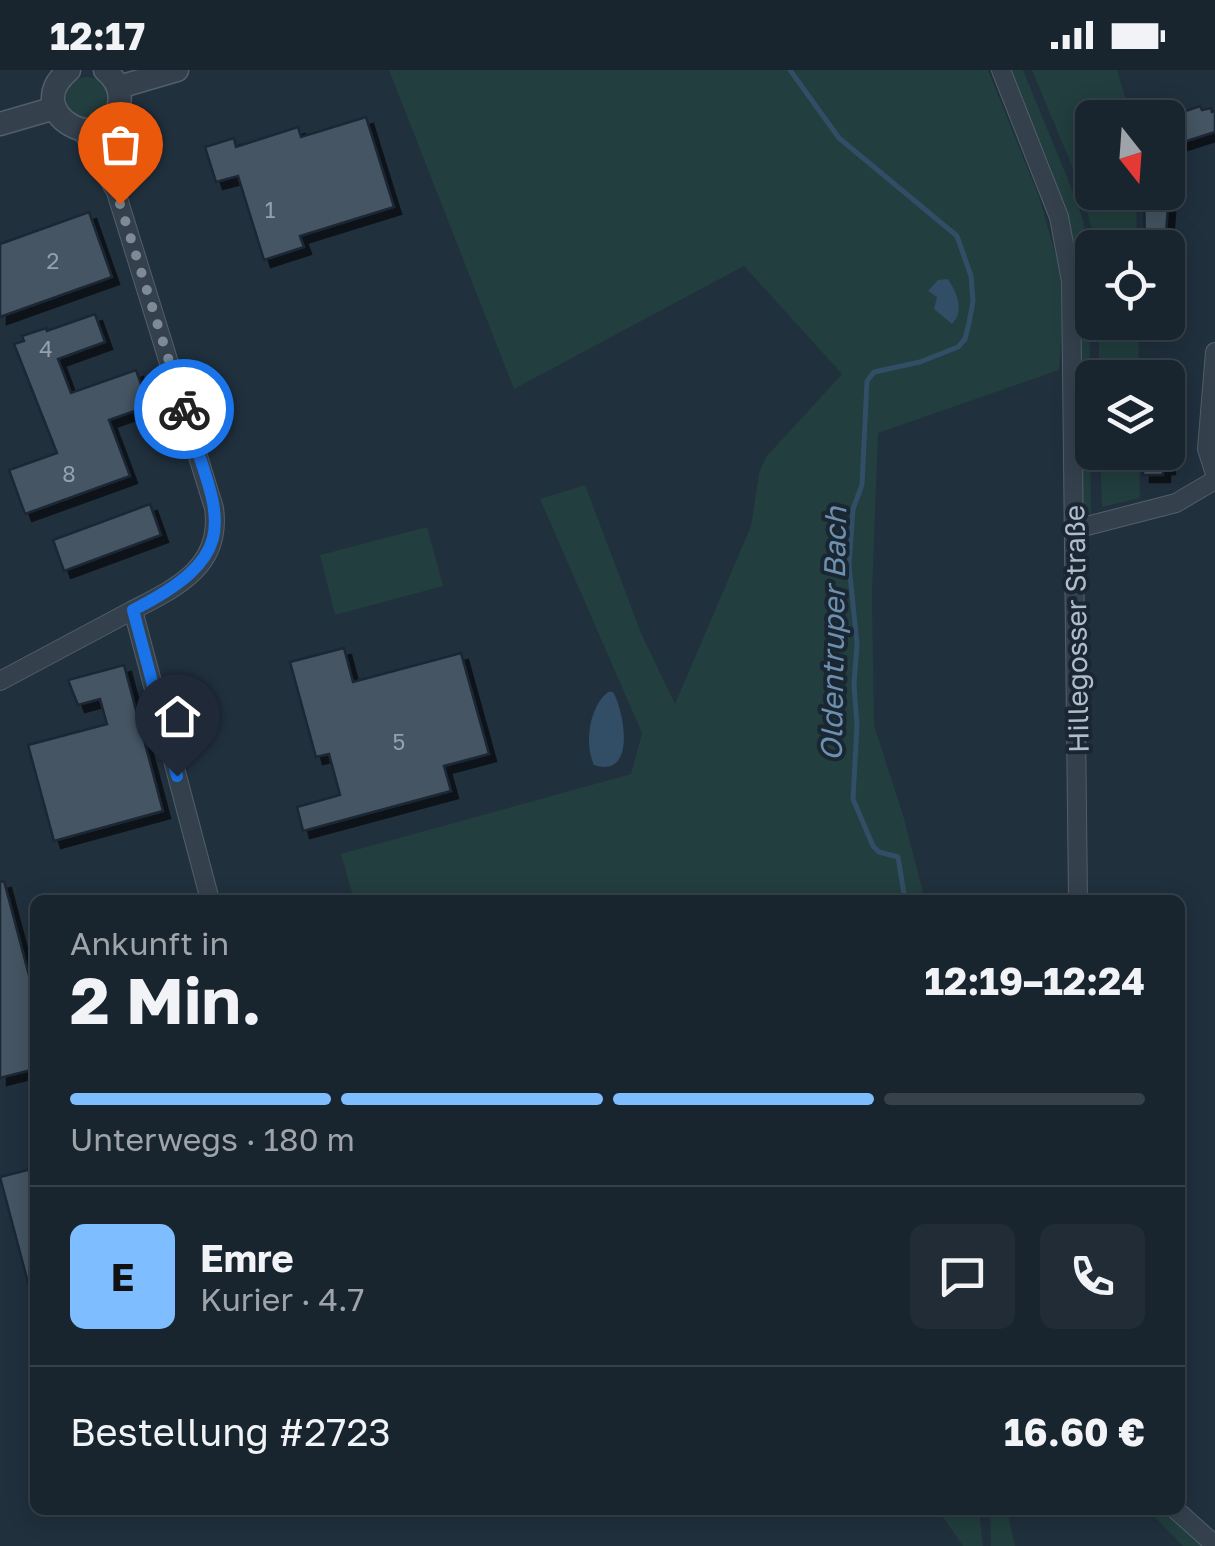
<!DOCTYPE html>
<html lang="de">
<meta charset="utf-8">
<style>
:root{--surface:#18242e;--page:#212c36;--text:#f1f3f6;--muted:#9fa4aa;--line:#36414a;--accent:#7ebdff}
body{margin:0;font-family:"Golos Text",sans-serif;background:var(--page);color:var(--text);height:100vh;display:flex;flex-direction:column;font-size:38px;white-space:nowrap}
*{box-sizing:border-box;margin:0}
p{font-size:32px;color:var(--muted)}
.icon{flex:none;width:55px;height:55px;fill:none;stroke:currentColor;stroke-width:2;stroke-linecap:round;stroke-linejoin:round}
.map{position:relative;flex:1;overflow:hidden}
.drawer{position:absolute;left:30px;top:825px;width:1155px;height:620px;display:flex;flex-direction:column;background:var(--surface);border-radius:15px;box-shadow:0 5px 25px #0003,0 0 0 2px var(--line)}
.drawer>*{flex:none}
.needle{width:65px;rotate:163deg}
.tools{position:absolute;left:1075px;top:30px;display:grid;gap:20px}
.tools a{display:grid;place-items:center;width:110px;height:110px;border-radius:15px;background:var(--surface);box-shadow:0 5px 25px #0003,0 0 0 2px var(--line);font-size:50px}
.pin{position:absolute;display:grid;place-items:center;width:85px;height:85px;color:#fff;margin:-102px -42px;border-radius:50% 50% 50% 0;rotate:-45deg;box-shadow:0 0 10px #0007}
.pin .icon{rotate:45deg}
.courier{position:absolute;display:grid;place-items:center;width:100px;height:100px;margin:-50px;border:8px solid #1a73e8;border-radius:50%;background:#fff;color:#222;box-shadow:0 2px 12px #0007}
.headline em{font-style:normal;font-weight:700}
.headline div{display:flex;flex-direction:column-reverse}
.headline{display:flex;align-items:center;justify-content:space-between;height:170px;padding:0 40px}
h1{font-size:65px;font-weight:700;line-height:75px}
.bar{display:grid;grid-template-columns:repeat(4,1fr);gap:15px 10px;align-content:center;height:120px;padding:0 40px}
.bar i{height:12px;border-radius:8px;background:var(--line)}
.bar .on{background:var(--accent)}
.bar p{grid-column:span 4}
.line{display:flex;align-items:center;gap:25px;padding:0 40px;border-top:2px solid var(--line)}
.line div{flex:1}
.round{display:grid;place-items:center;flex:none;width:105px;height:105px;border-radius:15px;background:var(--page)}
.status{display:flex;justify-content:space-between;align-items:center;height:70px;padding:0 50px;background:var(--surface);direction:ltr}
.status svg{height:28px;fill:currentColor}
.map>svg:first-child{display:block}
</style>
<div class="status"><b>12:17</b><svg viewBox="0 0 49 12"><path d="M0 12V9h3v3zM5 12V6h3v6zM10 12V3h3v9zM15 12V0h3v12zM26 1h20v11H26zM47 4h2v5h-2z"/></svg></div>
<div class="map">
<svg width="1215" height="1476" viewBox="0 0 1215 1476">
<defs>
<filter id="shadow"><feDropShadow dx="7" dy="7" stdDeviation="0" flood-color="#0009"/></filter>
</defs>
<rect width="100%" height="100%" fill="#20303d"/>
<!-- green -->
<g fill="#223e3e">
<polygon points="389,0 988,0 1039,127 1065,217 1059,300 878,363 872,525 874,655 903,745 925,830 354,830 341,784 631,704 642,663 540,429 585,415 641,563 675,634 751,456 759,403 766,387 842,304 744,196 514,319"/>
<polygon points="1010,0 1023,0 1074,124 1083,150 1089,187 1091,445 1082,434 1080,232 1075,176 1051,98"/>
<polygon points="1032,0 1117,0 1131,47 1092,48 1092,122 1136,123 1137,177 1097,177 1079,113"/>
<circle cx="87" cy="28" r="21"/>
<polygon points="1099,253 1138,253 1139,307 1099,307"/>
<polygon points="1100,383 1139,383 1140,428 1102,437"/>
<polygon points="427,457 443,516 335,545 320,485"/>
<polygon points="938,1440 979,1440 983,1476 963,1476"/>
<polygon points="990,1440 1007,1440 1015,1476 991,1476"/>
<polygon points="1148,1440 1166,1440 1205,1476 1183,1476"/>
</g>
<!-- water -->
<g fill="#324d66">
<path d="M948,209C957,223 965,241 952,254L934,239L937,227L928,221L938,210Z"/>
<path d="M608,622H613C625,643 636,709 594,695C584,674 589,637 608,622Z"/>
</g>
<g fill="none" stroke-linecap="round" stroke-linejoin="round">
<!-- stream -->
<polyline stroke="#324d66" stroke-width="5" points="790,0 839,68 957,166 971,206 973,231 969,253 965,269 958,277 920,292 874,302 867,311 862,415 853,439 849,496 857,573 854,615 857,655 853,729 873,776 879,782 898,787 905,830"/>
</g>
<!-- building -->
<g fill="#445564" stroke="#1b2834" stroke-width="2.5" filter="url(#shadow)">
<polygon points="1200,36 1202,40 1211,38 1212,42 1215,41 1215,62 1168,77 1168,47"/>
<polygon points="366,47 394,137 300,166 304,177 264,190 238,106 216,112 205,77 234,68 236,77 298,57 301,67"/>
<polygon points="1144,122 1169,122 1165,178 1145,178"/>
<polygon points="89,142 112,207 0,247 0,174"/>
<polygon points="95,244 105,272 58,289 71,323 136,300 149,336 109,350 130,406 25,444 9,400 57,383 14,274 24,271 22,266 46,258 47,261"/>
<rect x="1142" y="290" width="20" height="18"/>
<polygon points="1147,382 1167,382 1168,397 1163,397 1163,405 1143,405 1143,387 1147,387"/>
<polygon points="150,434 161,465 64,501 53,470"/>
<polygon points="344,578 353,612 461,583 489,684 444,696 451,721 303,761 297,737 340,725 329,684 316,687 290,592"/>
<polygon points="124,595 163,741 54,771 28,675 107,654 100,629 78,635 68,610"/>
<polygon points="4,811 35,928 35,999 0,1008 0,812"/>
<polygon points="35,1098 35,1224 31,1224 0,1107"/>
</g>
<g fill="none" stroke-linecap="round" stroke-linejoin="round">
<defs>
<g id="minor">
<polyline points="1001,0 1059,147 1071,211 1078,830"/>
<polyline points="107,54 116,97 116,121"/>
<path d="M82,61L116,122L214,438C222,496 178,517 133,540L210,830"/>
<polyline points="1215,282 1207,379 1215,404"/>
<polyline points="1075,459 1176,433 1215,410"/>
<polyline points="0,611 133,540"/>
<polyline points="1176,1440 1215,1475"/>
</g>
<g id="tertiary">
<path d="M69,0C17,43 107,91 119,35C122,21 116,9 105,0"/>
<polyline points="119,17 177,0"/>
<polyline points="0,54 55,38"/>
</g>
</defs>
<!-- minor casing -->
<use href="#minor" stroke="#525f6b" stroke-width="20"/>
<!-- tertiary casing -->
<use href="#tertiary" stroke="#525f6b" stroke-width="25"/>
<!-- minor -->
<use href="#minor" stroke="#34414d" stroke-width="18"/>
<!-- tertiary -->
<use href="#tertiary" stroke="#34414d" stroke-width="22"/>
</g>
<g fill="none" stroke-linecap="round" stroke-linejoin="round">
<!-- done -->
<polyline stroke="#7d8b98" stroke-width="10" stroke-dasharray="0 18" points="120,134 184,339"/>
<!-- route -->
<path stroke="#1a73e8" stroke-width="12" d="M177,706L133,540C251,480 216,445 184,339"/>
</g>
<g text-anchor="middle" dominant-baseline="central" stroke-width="8" stroke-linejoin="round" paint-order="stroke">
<!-- number labels -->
<g font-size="22" fill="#94a2b0">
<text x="270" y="139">1</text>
<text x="53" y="190">2</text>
<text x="46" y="278">4</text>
<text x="69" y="403">8</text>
<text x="399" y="671">5</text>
</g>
<!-- street labels -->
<g font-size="28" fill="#afbcc9" stroke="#1a2632">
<text transform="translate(1076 559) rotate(-91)">Hillegosser Straße</text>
</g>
<!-- water labels -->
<g font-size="30" font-style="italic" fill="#6d90af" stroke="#1a2632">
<text transform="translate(833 564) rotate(-89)">Oldentruper Bach</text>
</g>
</g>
</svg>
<div class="tools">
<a><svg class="needle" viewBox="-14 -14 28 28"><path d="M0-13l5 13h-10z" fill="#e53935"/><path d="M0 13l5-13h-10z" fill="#9fa4aa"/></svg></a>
<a><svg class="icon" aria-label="locate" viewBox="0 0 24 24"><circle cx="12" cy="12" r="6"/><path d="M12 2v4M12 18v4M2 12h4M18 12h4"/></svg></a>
<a><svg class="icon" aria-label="layers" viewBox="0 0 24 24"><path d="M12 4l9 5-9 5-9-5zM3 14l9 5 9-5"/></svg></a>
</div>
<div class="pin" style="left:120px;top:134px;background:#ea580c"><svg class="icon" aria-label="bag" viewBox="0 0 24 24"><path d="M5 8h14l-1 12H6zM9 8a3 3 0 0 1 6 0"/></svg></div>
<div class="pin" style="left:177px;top:706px;background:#1f2937"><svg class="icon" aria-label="home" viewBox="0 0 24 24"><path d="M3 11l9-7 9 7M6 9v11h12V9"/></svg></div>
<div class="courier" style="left:184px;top:339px"><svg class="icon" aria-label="bike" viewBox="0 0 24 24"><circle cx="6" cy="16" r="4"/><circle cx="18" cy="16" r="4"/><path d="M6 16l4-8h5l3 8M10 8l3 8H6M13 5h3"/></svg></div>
<section class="drawer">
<div class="headline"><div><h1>2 Min.</h1><p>Ankunft in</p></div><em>12:19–12:24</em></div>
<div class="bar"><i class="on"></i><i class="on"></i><i class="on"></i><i></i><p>Unterwegs · 180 m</p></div>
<div class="line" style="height:180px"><b class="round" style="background:var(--accent);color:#111">E</b><div><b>Emre</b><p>Kurier · 4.7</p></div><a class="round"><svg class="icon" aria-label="chat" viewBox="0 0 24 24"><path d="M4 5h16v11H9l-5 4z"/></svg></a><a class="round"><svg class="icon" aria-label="phone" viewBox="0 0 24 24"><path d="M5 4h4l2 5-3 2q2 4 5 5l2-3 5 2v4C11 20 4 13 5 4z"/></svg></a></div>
<div class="line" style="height:130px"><div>Bestellung #2723</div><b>16.60 €</b></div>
</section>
</div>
